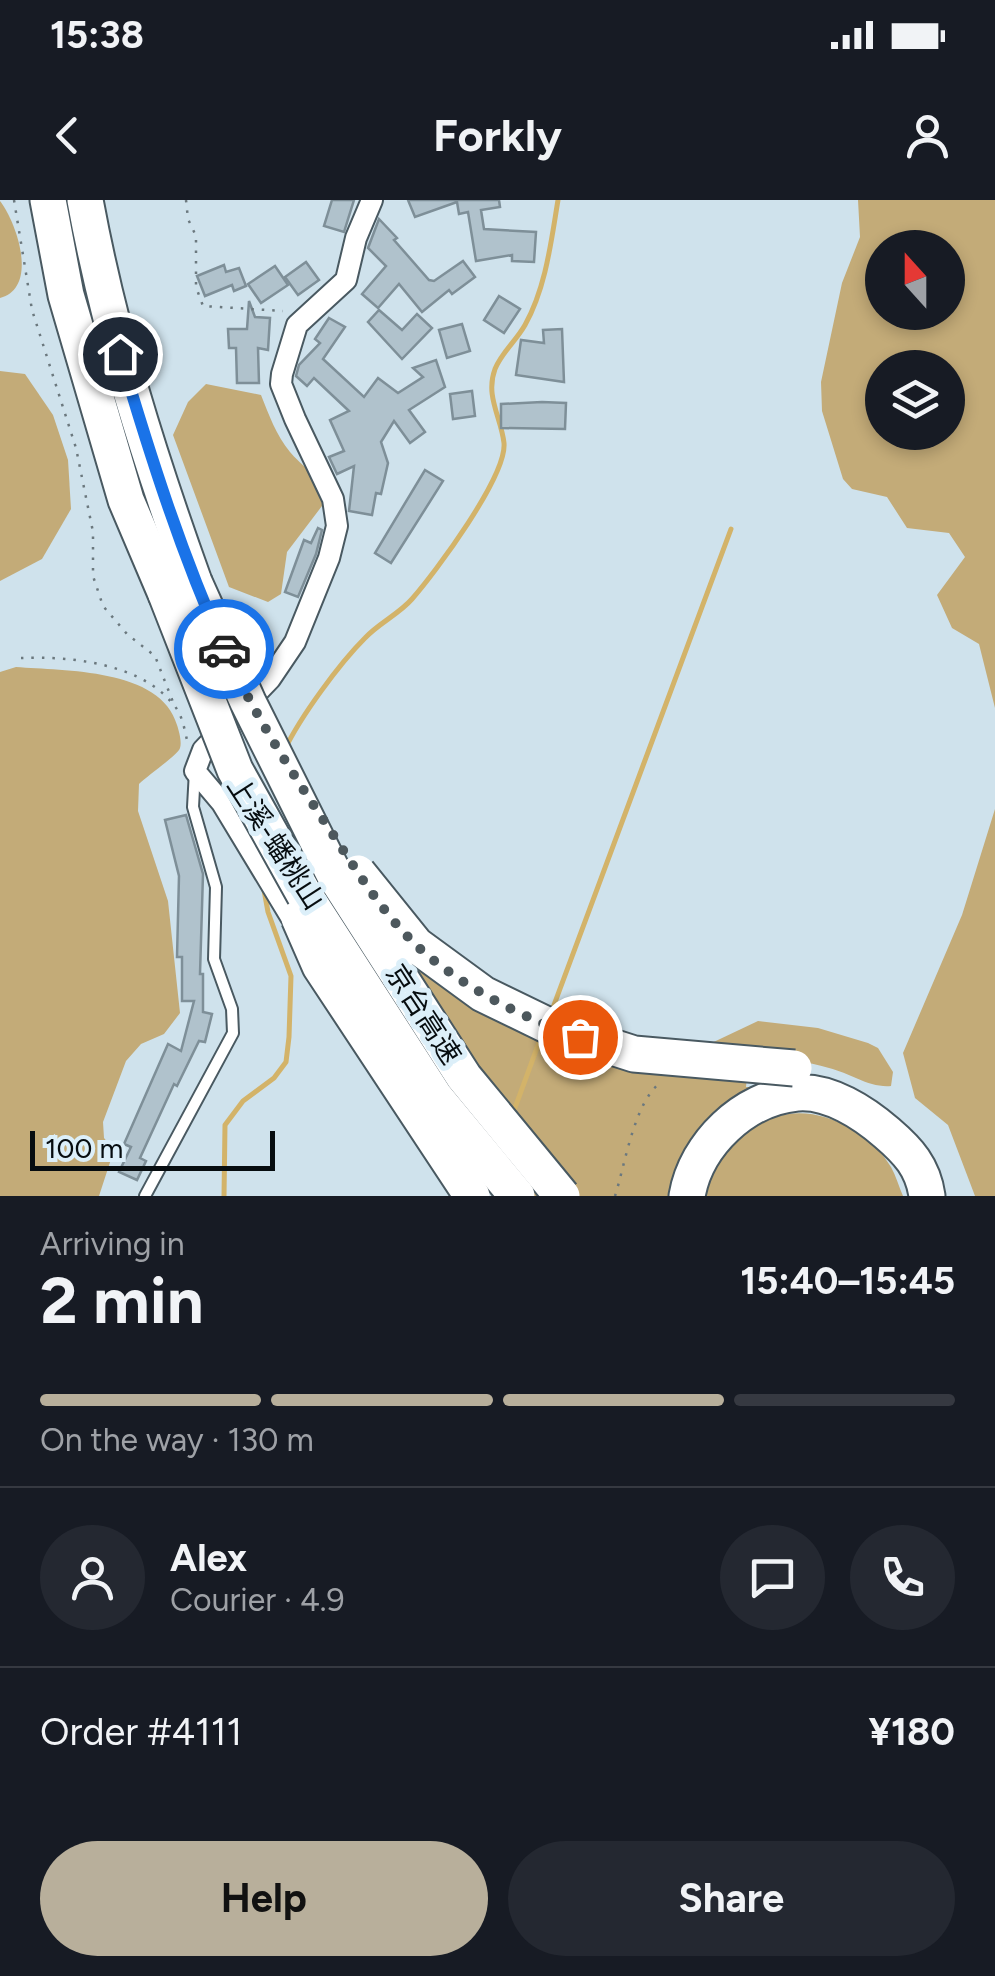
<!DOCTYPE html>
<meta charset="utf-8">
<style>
:root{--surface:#171b24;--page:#242831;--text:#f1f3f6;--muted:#9ea1a6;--line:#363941;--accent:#b8af9b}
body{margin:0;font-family:Figtree,"Noto Sans SC",sans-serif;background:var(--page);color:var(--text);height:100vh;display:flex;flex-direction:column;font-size:38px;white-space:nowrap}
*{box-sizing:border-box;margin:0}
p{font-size:32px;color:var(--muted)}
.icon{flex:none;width:55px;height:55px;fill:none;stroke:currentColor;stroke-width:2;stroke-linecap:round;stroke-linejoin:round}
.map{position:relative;height:996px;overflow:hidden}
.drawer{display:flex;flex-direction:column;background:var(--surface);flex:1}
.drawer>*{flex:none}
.needle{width:65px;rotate:339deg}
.buttons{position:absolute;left:865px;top:30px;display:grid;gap:20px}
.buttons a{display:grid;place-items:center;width:100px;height:100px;border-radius:50%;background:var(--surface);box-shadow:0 5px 15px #0003;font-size:50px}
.scale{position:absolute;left:30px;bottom:25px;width:245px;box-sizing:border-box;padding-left:10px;border:5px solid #070d10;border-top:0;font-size:28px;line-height:35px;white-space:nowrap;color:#070d10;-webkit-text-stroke:8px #dceff9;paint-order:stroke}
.pin{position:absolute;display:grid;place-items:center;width:85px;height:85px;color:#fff;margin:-42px;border:5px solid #fff;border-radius:50%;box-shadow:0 2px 10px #0007}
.courier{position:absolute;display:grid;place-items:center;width:100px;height:100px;margin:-50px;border:8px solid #1a73e8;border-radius:50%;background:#fff;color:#222;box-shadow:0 2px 12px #0007}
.head em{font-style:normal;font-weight:700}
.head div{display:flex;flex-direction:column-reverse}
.head{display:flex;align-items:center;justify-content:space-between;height:170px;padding:0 40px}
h1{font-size:65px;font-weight:700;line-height:75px}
.bar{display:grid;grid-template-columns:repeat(4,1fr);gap:15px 10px;align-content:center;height:120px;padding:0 40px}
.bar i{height:12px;border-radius:8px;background:var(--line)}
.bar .current{background:var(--accent)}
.bar p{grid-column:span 4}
.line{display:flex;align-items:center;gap:25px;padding:0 40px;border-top:2px solid var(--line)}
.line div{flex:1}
.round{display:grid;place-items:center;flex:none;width:105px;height:105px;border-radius:52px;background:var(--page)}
.cta{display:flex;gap:20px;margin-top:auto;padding:20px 40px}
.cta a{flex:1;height:115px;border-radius:60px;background:var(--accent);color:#111;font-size:40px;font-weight:700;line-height:115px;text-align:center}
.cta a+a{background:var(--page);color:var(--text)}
.status{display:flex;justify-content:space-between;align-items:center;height:70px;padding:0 50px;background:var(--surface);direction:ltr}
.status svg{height:28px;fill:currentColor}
header{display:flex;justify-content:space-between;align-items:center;height:130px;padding:0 40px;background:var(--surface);font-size:45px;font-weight:700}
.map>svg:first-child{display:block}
</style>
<div class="status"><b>15:38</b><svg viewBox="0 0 49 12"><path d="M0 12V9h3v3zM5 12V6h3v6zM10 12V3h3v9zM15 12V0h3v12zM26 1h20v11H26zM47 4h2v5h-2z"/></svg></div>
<header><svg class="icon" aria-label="back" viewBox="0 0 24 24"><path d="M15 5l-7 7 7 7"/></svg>Forkly<svg class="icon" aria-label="person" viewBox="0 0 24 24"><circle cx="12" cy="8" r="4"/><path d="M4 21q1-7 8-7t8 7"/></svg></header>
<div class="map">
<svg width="995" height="996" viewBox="0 0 995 996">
<rect width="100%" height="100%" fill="#cfe2ec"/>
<!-- green -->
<g fill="#c3ab78" fill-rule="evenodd">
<path d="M858,0H995V508L979,444L952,428L937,395L965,357L949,333L907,328L887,297L852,289L843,279L822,211L821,182L842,83L860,37ZM882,48H948V112H882ZM882,168H948V232H882Z"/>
<path d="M0,1C17,23 39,88 0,98Z"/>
<polygon points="0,171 25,174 53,215 68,260 71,309 42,359 0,381"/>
<path d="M206,184L261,195C269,215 276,235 290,252C311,276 314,267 325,302L287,352L281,394L268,402L229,387L173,235L188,202Z"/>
<path d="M16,467C64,471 161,468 177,525C179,531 182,542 180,548C179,554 147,576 139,584L138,611L168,701L180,813L164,834L141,844L126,861L103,922L104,938L114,950L99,996H0V472Z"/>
<polygon points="995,609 995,996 975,996 948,925 915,898 903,853 962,715"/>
<path d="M418,767L636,848H701L758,821L818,828L868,843L878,848L893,872L891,886C869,888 850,873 829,868C803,860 776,859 749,858L746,887H783L731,941C746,933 762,921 779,916C819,904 871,932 891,967C896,976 899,987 903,996H492L450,936L412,772Z"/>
</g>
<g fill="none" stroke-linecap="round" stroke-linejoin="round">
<!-- stream -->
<g stroke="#d3b369" stroke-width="5">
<path d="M285,549C301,516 339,464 365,438C379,423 399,414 412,399C435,373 507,276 504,243C501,217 485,196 495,169C502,152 516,141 525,125C546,87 551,42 558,0"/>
<polyline points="551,813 731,329"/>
<polyline points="512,916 541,837"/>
<polyline points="224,996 225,925 243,901 274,878 286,862 289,837 291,776 268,712 264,690"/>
</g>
</g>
<!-- building -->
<g fill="#b0c2cc" stroke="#7e8f98" stroke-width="2.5">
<polygon points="332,0 354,0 344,32 324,26"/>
<polygon points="408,0 499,0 500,7 481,10 484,29 536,32 534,62 512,61 512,55 476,61 468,12 459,14 457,2 415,17"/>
<polygon points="379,19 397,38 394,40 429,80 434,81 463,61 475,77 452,94 449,90 422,112 399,84 378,108 362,94 386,66 368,48"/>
<polygon points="306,62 319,80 298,95 285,77"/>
<polygon points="224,65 226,72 239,68 246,86 234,91 232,85 205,96 197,76"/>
<polygon points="275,66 288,85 261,103 248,84"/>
<polygon points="499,96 520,109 504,133 484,120"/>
<polygon points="249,101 255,117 270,118 268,150 258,148 259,183 237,183 236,148 229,148 228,129 247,129"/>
<polygon points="379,110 402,130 417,114 432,128 402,159 368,122"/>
<polygon points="329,118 345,127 323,159 364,197 378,178 398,193 423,177 413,168 436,160 445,187 409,210 425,232 410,243 394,221 381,242 388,263 381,294 376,293 372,315 349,311 354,266 337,274 329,257 344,251 330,220 349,211 314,178 307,186 296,176 299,165 320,143 315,139"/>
<polygon points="462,124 470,151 447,158 439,130"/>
<polygon points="562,129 564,182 516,175 521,140 544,143 543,130"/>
<polygon points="472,191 475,216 453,219 450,194"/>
<polygon points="542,202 566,203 565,229 501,228 501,204"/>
<polygon points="425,270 443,281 391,363 375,353"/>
<polygon points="318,328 322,330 316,354 298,397 285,392 304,340 311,343"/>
<polygon points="186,615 203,674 200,774 203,774 203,812 212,814 205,842 199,841 177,886 174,884 140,958 146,961 137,980 119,972 131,947 124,944 168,844 181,851 194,801 182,801 182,757 177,757 179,676 165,620"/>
</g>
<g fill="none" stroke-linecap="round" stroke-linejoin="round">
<defs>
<polyline id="service" points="145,996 233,833 232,809 214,759 216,687 193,607 195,571"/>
<g id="minor">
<polyline points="244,506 270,479 295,442 329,358 337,326 333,299 295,219 281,184 282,174 297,125 346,80 356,38 372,0"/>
<polyline points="225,527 203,550 195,571 222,603 297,727"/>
</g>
<g id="motorway">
<polyline points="48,0 66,95 126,300 166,394"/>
<path d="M85,0C109,131 149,257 194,382"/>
<path d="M687,996C696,944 744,898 797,893C829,890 864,913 887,933C908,951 923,967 927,996"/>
</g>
</defs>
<!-- service casing -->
<use href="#service" stroke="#495961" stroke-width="14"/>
<!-- minor casing -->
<use href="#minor" stroke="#495961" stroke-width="24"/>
<!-- motorway casing -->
<use href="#motorway" stroke="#495961" stroke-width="39"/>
<!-- path -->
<g stroke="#6b787e" stroke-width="2.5" stroke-dasharray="2.5 8" stroke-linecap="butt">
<polyline points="14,0 32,110 76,248 93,332 93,376 103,406 127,434 155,456 173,502"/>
<polyline points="186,0 188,19 196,36 196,87 203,106 283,111"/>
<path d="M21,458C69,456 140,463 173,504C182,514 184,527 187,540"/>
<path d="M615,996C625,965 634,903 660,883"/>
</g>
<!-- service -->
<use href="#service" stroke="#fff" stroke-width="10"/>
<!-- minor -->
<use href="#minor" stroke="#fff" stroke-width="20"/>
<!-- motorway -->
<use href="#motorway" stroke="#fff" stroke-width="35"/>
<defs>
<g id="motorway-bridge">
<polyline points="194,382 248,502 335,676 464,877 562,996"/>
<polyline points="166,394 235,570 304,694 435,897 517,996"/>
<polyline points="358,673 416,745 483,794 553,828 634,854 794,868"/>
<polyline points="299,718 320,766 472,996"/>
</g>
</defs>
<!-- motorway-bridge casing -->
<use href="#motorway-bridge" stroke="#495961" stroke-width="39" stroke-linecap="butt"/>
<!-- motorway-bridge -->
<use href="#motorway-bridge" stroke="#fff" stroke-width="35"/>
</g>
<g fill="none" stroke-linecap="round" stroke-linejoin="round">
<!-- done -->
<path stroke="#4d585d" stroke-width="10" stroke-dasharray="0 18" d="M224,449C253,512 290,570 328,627C355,668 380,710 415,744C455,783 527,821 580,837"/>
<!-- route -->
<path stroke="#1a73e8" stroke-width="12" d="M120,154C150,255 181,353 224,449"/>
</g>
<g text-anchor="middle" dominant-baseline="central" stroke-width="10" stroke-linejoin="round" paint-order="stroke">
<!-- street labels -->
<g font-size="28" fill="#070d10" stroke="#dceff9">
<text transform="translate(276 643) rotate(57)">上溪-蟠桃山</text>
<text transform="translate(424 814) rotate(57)">京台高速</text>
</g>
</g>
</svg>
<div class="buttons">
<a><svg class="needle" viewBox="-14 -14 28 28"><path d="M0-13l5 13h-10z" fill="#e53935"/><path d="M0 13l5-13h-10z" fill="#9ea1a6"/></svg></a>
<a><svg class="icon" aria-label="layers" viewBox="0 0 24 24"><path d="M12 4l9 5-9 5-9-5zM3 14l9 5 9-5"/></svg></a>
</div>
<div class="scale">100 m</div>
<div class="pin" style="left:580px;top:837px;background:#ea580c"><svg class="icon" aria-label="bag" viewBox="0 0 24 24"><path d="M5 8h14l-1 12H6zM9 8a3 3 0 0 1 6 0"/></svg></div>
<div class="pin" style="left:120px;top:154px;background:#1f2937"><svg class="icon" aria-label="home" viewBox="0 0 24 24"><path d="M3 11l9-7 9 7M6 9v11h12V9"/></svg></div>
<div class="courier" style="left:224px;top:449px"><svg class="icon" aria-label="car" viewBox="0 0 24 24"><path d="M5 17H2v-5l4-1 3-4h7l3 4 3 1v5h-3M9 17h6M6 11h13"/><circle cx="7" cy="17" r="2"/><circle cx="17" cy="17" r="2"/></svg></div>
</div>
<section class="drawer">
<div class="head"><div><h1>2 min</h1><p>Arriving in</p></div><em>15:40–15:45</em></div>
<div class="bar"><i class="current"></i><i class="current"></i><i class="current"></i><i></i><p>On the way · 130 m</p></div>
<div class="line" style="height:180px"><a class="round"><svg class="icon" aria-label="person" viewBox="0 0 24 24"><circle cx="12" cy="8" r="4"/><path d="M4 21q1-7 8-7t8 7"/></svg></a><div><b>Alex</b><p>Courier · 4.9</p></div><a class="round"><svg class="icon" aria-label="chat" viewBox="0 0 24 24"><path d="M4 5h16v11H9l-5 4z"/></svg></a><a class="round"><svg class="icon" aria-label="phone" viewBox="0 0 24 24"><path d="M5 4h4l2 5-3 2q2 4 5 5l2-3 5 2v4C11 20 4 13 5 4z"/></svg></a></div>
<div class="line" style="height:130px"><div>Order #4111</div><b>¥180</b></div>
<div class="cta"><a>Help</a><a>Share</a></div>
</section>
